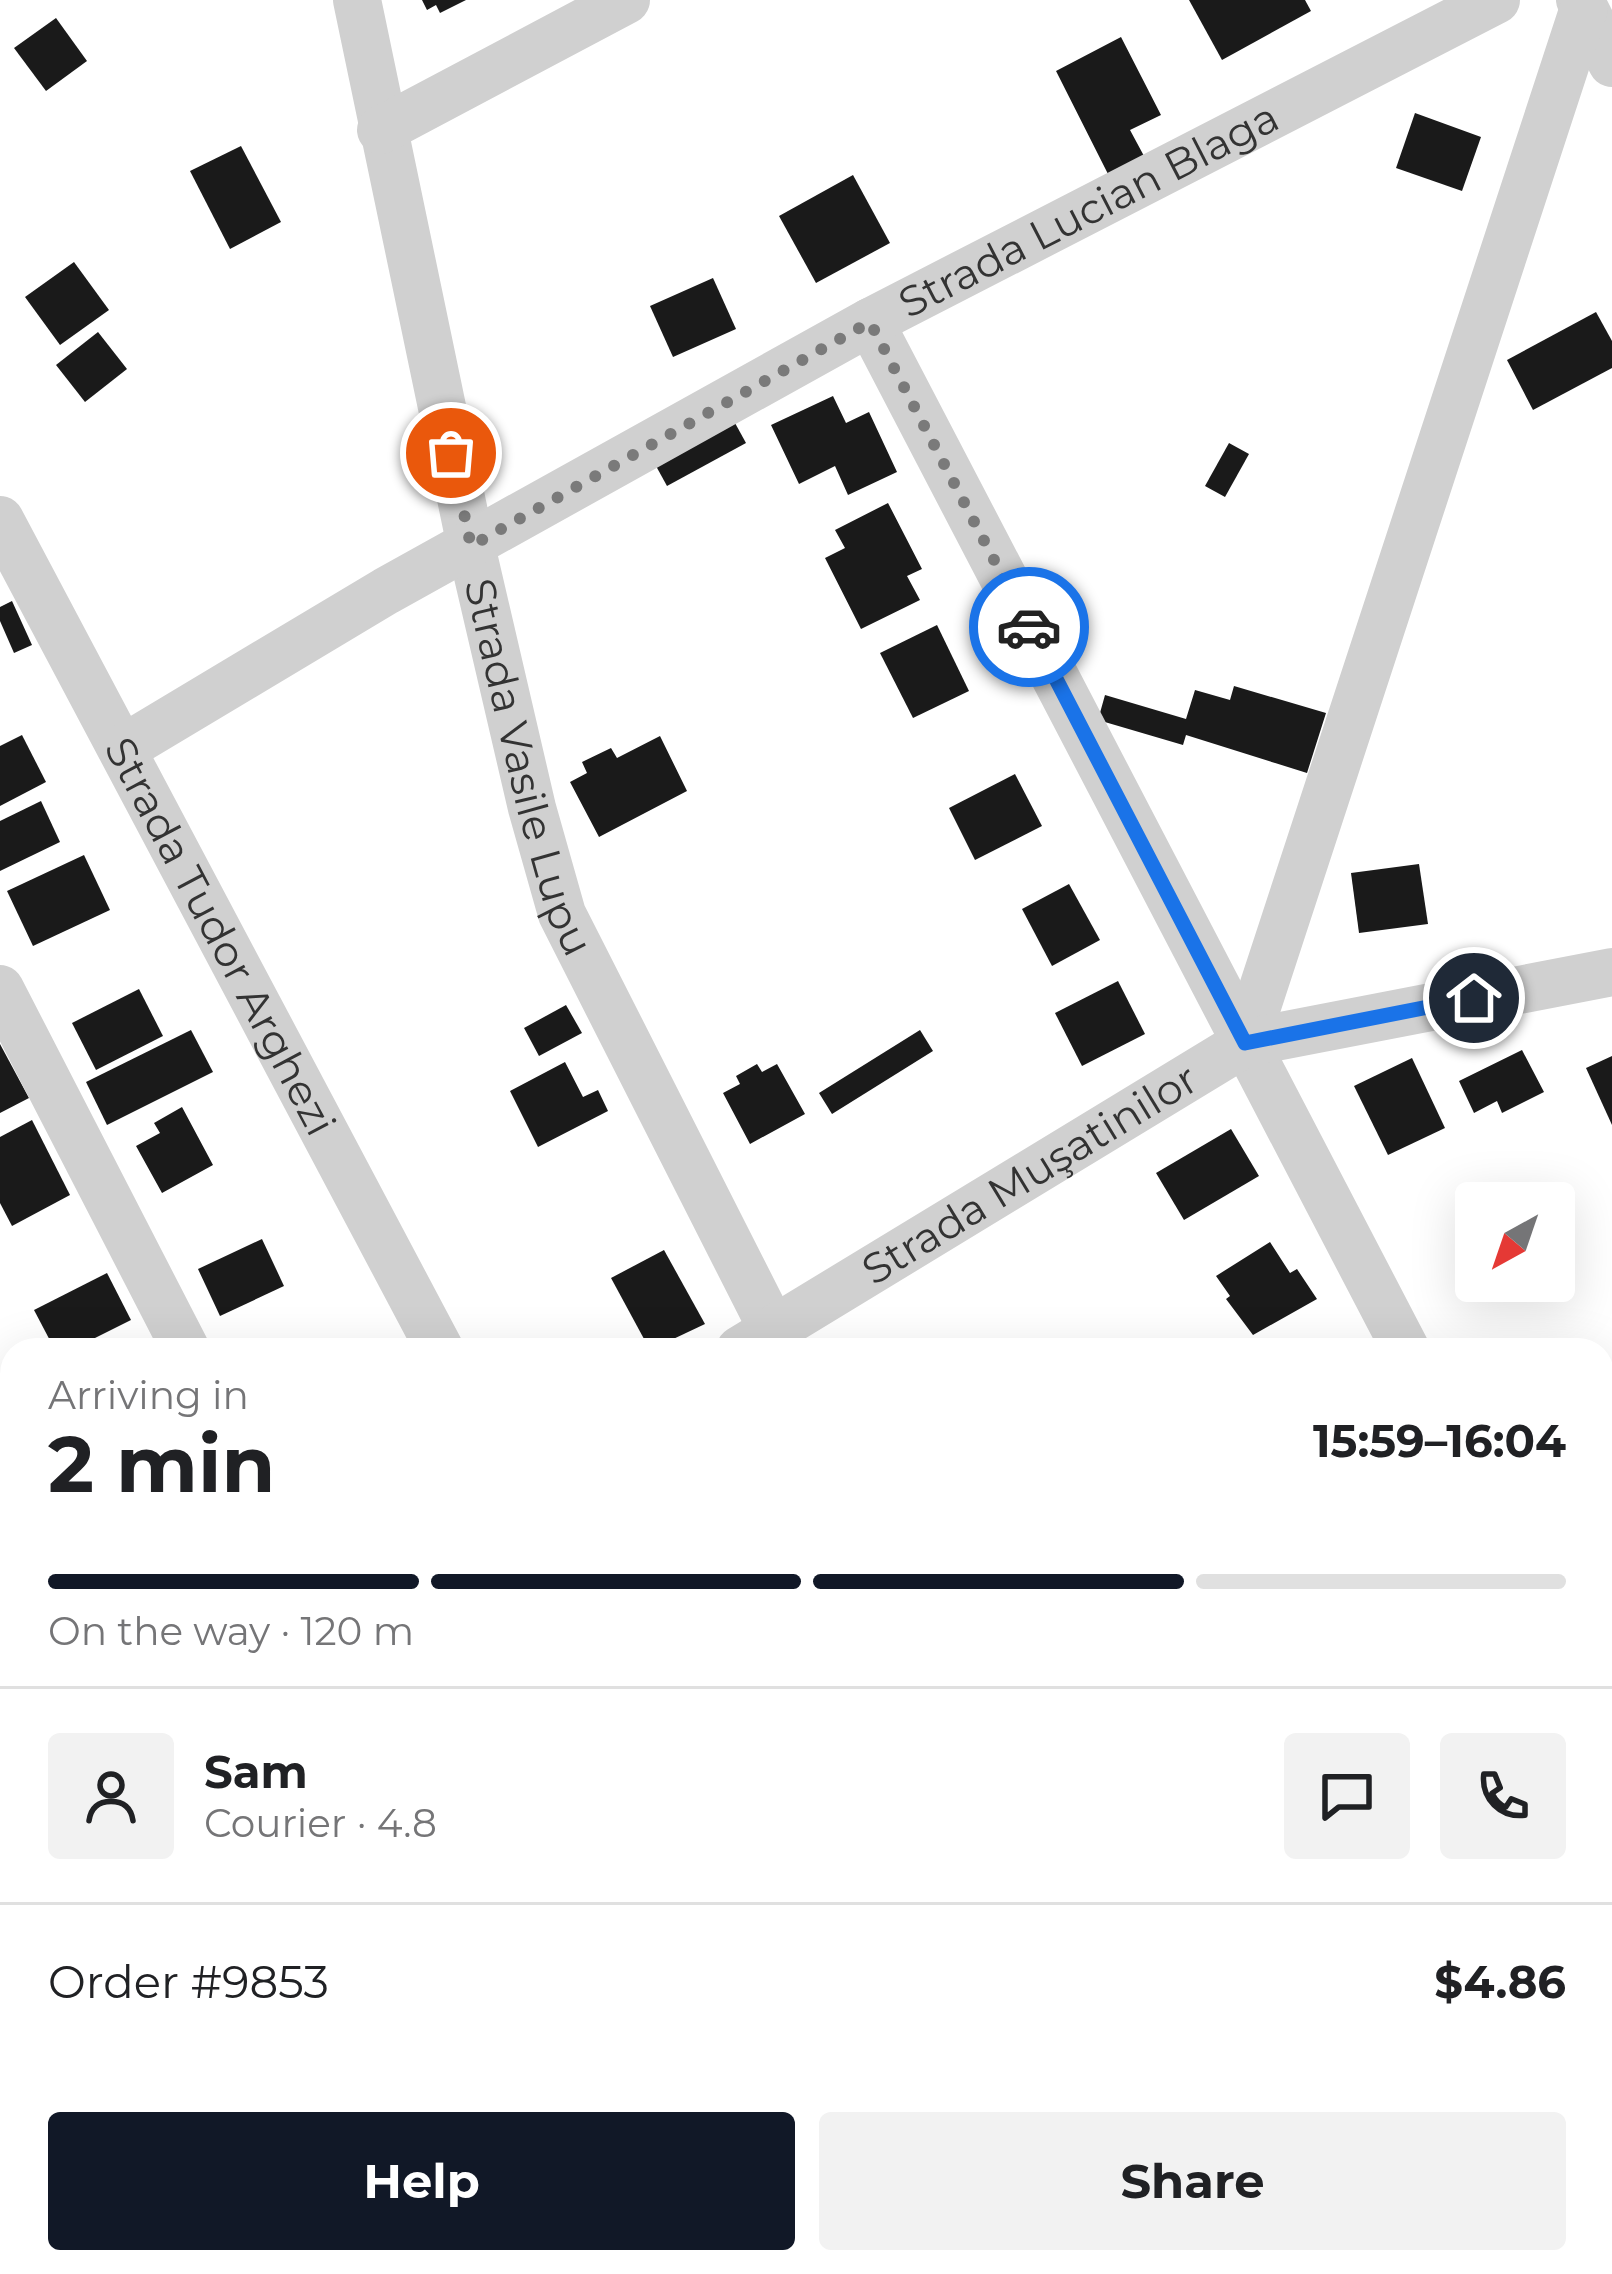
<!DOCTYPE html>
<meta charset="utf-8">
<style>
:root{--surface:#fff;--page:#f2f2f2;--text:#202124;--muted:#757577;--line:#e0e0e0;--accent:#111827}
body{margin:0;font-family:Montserrat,sans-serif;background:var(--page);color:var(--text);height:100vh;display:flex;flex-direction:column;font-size:45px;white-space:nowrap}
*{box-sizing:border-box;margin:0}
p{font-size:39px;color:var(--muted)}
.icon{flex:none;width:66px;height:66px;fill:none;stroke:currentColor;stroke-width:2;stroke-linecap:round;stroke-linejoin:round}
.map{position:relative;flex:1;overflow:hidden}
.side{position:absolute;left:0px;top:1338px;width:1614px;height:936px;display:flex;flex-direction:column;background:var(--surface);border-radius:36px 36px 0 0;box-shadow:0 12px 48px #0002}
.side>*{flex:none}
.needle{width:78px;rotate:220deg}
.tools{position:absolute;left:1455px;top:1182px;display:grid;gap:24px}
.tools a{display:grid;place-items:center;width:120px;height:120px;border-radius:12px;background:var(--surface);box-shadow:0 12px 48px #0002;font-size:60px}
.pin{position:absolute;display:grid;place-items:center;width:102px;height:102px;color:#fff;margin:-51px;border:6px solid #fff;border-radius:50%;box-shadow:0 3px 12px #0007}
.courier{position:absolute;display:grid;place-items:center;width:120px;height:120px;margin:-60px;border:9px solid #1a73e8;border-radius:50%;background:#fff;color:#222;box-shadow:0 3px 15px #0007}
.head em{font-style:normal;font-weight:700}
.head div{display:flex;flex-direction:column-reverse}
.head{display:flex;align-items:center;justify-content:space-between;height:204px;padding:0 48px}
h1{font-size:78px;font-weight:700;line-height:90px}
.bar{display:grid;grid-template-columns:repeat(4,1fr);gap:18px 12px;align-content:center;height:144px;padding:0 48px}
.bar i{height:15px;border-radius:9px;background:var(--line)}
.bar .current{background:var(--accent)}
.bar p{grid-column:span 4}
.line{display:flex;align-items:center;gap:30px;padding:0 48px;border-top:3px solid var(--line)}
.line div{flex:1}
.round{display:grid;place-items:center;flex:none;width:126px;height:126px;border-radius:12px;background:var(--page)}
.cta{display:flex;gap:24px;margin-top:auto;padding:24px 48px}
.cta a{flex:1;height:138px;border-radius:12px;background:var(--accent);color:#fff;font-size:48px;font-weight:700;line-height:138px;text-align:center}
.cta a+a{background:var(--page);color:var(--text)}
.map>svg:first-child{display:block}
</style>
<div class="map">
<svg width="1612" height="2274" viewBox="0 0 1612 2274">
<rect width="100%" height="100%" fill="#fff"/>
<!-- building -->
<g fill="#1a1a1a">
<polygon points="422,0 466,0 440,13 436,5 427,10"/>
<polygon points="1189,0 1305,0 1311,11 1222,60"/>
<polygon points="56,18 87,61 46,91 14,48"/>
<polygon points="1121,37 1161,115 1130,130 1144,156 1108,174 1056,71"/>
<polygon points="1415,113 1481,137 1462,191 1396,168"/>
<polygon points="241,146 281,222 230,249 190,171"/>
<polygon points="853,175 890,243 816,283 779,216"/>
<polygon points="74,262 109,310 60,345 25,297"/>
<polygon points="713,278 736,329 673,357 650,306"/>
<polygon points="1596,312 1612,341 1612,368 1533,410 1507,360"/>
<polygon points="98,332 127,369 85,402 56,365"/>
<polygon points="833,396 846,423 869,412 897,472 848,495 835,466 799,484 771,425"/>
<polygon points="735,423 746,443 667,486 656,466"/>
<polygon points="1229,443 1249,454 1225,497 1205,486"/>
<polygon points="888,503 922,569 907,576 920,600 861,629 825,558 845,548 835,530"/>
<polygon points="12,601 32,645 14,653 0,621 0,607"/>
<polygon points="937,625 969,691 913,718 880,653"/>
<polygon points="1234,686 1326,713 1307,773 1186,735 1183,745 1098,720 1105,695 1186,719 1195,690 1230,700"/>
<polygon points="22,735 46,782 0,806 0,746"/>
<polygon points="660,736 687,791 599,837 570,782 587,773 582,762 611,748 617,758"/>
<polygon points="1015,774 1042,826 975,860 949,808"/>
<polygon points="41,801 60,842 0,871 0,821"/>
<polygon points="84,855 110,910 33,946 7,891"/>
<polygon points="1419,864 1428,924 1359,933 1351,873"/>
<polygon points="1069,884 1100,940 1052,966 1022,909"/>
<polygon points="1118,981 1145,1034 1082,1066 1055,1013"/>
<polygon points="139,989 163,1036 96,1070 72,1023"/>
<polygon points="566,1005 582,1033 539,1056 524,1028"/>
<polygon points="191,1030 213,1072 107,1125 86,1082"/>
<polygon points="920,1030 933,1051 832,1114 819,1093"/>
<polygon points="0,1044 29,1098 0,1113"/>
<polygon points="1522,1050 1544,1092 1502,1113 1497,1101 1474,1113 1459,1081"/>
<polygon points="1612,1056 1612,1125 1586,1068"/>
<polygon points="1412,1058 1445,1128 1388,1155 1354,1086"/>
<polygon points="565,1062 583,1097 598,1090 608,1111 538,1147 510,1091"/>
<polygon points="757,1064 762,1072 777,1064 805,1114 750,1144 723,1093 740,1084 736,1076"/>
<polygon points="182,1107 213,1165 162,1193 136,1146 160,1133 154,1123"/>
<polygon points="32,1120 70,1195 12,1226 0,1203 0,1137"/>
<polygon points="1231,1129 1259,1176 1184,1220 1156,1173"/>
<polygon points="262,1239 284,1286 220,1316 198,1269"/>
<polygon points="1270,1242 1290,1273 1297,1269 1317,1299 1253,1335 1226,1299 1230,1296 1216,1276"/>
<polygon points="664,1250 705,1324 650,1350 611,1278"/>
<polygon points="107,1273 131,1320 71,1350 55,1350 34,1310"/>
<polygon points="1612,1384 1612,1413 1602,1418 1602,1389"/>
<polygon points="1612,1580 1612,1647 1602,1624 1602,1603 1611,1599 1604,1584"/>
<polygon points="12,1581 12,1643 0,1649 0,1587"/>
<polygon points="12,1963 12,2026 0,2033 0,1969"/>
<polygon points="324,2262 336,2266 356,2262 362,2274 378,2266 382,2274 312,2274 310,2269"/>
<polygon points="742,2262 779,2262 785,2274 718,2274"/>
<polygon points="1402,2262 1420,2262 1428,2274 1385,2274"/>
</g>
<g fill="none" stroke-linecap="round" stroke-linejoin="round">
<!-- street -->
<g stroke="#d0d0d0" stroke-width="48">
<path id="s1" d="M357,0L471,546L532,808L562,914L783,1350"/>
<polyline points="1580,0 1612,63"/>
<polyline points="381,130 626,0"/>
<polyline points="870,322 1406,1350"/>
<path id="s2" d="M0,520L440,1350"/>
<path id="s3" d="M122,749L386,591L870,322L1496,0"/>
<polyline points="0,989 186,1350"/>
<polyline points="1245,1043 1584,8"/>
<path id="s4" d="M740,1350L1245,1043L1612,972"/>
<polyline points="1602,1720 1612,1714"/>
<polyline points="0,1817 12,1842"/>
<polyline points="218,2262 224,2274"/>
<polyline points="647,2262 653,2274"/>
<polyline points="918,2262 924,2274"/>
<polyline points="1258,2262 1264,2274"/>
</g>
</g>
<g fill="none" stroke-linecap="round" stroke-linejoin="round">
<!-- done -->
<polyline stroke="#7a7a7a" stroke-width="12" stroke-dasharray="0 21.6" points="451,453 471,546 870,322 1029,627"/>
<!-- route -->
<polyline stroke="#1a73e8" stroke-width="15" points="1029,627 1245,1043 1474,998"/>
</g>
<g text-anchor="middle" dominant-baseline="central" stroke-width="12" stroke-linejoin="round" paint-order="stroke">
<!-- street labels -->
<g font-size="42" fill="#333" stroke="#fff">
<text stroke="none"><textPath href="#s3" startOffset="1107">Strada Lucian Blaga</textPath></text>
<text stroke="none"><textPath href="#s1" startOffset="786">Strada Vasile Lupu</textPath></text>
<text stroke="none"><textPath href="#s2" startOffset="471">Strada Tudor Arghezi</textPath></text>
<text stroke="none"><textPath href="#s4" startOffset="339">Strada Muşatinilor</textPath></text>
</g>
</g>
</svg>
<div class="tools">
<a><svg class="needle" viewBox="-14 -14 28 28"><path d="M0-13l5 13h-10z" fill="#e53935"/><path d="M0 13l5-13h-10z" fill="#757577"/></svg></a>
</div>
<div class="pin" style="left:451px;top:453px;background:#ea580c"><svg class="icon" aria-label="bag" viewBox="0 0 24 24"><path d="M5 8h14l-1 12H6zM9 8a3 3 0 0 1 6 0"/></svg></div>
<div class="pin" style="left:1474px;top:998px;background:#1f2937"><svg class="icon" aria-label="home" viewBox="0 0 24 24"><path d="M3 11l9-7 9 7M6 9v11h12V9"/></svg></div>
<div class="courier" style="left:1029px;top:627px"><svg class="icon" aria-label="car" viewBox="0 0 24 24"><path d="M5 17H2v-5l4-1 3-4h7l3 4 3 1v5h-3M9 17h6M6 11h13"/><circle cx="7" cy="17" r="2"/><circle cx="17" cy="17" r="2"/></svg></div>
<section class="side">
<div class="head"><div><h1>2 min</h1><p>Arriving in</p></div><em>15:59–16:04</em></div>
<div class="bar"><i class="current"></i><i class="current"></i><i class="current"></i><i></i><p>On the way · 120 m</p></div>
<div class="line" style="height:216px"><a class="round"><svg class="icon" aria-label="person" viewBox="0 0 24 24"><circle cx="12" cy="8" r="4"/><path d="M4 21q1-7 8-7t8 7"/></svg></a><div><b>Sam</b><p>Courier · 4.8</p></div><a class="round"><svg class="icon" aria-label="chat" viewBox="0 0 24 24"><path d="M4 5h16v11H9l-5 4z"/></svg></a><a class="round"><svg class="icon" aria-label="phone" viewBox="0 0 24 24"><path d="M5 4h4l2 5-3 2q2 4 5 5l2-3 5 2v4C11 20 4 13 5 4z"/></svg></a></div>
<div class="line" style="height:156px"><div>Order #9853</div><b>$4.86</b></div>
<div class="cta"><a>Help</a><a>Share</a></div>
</section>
</div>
